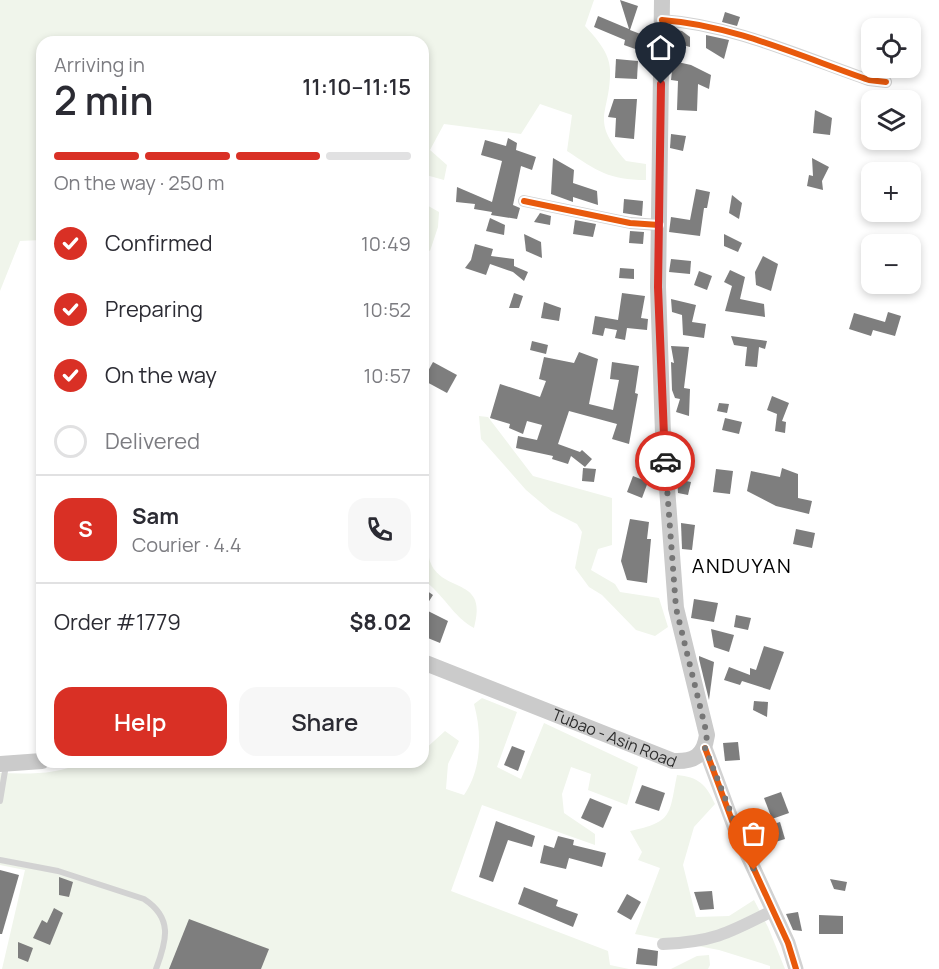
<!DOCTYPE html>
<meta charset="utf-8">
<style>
:root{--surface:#fff;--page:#f7f7f7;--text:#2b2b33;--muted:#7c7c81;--line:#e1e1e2;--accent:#d93025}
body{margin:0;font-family:Manrope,sans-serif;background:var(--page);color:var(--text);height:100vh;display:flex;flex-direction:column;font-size:22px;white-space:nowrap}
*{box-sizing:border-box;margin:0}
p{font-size:20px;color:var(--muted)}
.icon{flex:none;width:33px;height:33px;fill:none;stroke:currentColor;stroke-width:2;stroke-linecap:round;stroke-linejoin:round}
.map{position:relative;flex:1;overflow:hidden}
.details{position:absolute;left:36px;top:36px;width:393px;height:732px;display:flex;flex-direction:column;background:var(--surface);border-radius:18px;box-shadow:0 3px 9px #0003}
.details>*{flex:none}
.fabs{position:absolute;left:861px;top:18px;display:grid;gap:12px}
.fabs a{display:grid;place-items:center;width:60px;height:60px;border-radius:12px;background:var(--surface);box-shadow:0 3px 9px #0003;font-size:30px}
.pin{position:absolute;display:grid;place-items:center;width:51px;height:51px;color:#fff;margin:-62px -26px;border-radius:50% 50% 50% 0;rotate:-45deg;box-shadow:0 0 6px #0007}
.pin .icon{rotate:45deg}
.courier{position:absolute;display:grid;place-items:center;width:60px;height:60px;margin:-30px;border:4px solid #d93025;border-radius:50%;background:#fff;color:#222;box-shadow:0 2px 8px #0007}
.head em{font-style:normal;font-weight:600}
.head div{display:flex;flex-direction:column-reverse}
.head{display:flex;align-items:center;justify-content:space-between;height:102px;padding:0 18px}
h1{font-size:39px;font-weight:600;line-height:45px}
.bar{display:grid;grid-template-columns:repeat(4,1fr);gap:9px 6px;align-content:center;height:72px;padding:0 18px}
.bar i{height:8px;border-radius:4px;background:var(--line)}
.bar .selected{background:var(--accent)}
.bar p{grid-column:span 4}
.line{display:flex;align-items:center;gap:15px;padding:0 18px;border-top:2px solid var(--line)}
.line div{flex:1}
.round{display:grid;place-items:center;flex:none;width:63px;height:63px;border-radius:18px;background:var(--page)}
ol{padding:0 18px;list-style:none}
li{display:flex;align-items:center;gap:18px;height:66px}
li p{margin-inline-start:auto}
li .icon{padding:6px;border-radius:50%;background:var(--accent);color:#fff;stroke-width:4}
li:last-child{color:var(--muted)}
li i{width:33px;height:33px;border:3px solid var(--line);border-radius:50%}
.button{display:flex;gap:12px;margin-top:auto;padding:12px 18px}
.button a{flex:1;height:69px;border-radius:18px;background:var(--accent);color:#fff;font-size:24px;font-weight:600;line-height:69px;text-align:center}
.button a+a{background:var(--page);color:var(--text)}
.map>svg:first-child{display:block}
</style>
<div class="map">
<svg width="939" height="969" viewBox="0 0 939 969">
<rect width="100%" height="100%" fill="#fff"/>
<!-- green -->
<g fill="#f0f5eb">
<path d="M0,0H594L585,26C596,38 610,53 610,70C611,115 588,118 626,161L646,164V180C609,180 597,171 567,151L572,115L540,104L521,134L444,124L430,150L447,165L444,180L426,175L423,181V42H42V240L20,241L0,291Z"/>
<polygon points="423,203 439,212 438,227 430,251 423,248"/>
<polygon points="479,416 488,417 533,476 612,498 612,545 598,549 591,570 615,584 620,592 659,598 668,627 655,636 636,630 602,595 589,587 575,568 582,532 577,524 551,511 526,490 481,439"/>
<path d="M423,525C430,537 425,554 432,566C447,593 488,578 474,628C453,617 443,593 423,580Z"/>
<path d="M482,698L517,712L497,767L521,779L544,723L638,767L627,805L588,790L591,774L571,767L562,794L564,813L595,834V845L482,805L451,891L608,951L610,965L629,969H2L25,870L0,865V773C27,774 59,775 83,762H423V751L445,731L459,741L448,764L446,789L464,795C482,769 482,733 474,704Z"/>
<path d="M677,775C698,777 706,784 715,804L694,827L683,865L696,917L729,916L754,900L768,927L785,969H770V966L719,950L635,934L660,868L638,860L642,852L630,831C673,822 669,815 677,775Z"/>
<polygon points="709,955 710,965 708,969 671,969 697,956"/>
</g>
<!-- building -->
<g fill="#7e7e7e">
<polygon points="620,0 638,6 630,30 643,35 638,50 624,45 625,40 594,27 598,16 629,29"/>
<polygon points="725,12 740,17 737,26 722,22"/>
<polygon points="672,29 682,31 690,37 690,47 672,42"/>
<polygon points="706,35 729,40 724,59 706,48"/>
<polygon points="616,59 638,61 637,79 615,78"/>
<polygon points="673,61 691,65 711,75 709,89 698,84 697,111 677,110 678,81 671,80"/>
<polygon points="614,99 637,99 634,139 615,137 616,118 608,117"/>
<polygon points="815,110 832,118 830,135 813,133"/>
<polygon points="671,134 686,136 683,151 670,148"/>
<polygon points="508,138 517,143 516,150 536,157 532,170 521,166 513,205 520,208 517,219 491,215 492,212 474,209 475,204 456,202 457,187 492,202 502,161 481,155 485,140 506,146"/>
<polygon points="553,158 574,170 573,183 597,191 598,205 573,197 573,202 551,194"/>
<polygon points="812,158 829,167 822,181 823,190 807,186 809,175 813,176"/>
<polygon points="696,189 710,192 707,208 704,208 700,236 669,232 671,217 690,220"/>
<polygon points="732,195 742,203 739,219 729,213"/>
<polygon points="624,199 643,201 642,216 623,213"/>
<polygon points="540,213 551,216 550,225 534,222"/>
<polygon points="490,218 505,225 504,235 486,231"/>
<polygon points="575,220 596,224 593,237 573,234"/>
<polygon points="630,231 644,232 643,244 629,243"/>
<polygon points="524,234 541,242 542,258 526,251"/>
<polygon points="724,234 742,243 738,252 724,246"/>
<polygon points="475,244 493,249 491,256 514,259 514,266 528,272 524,281 513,272 490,264 486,275 465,268 471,260"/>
<polygon points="763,256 778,264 771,291 756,285 755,272"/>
<polygon points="671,259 691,261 690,274 669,272"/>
<polygon points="620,268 634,269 634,279 619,278"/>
<polygon points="730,270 745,277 740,299 764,304 765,317 725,311 732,286 724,282"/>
<polygon points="699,271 712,276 707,290 694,285"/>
<polygon points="514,293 523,296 519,308 509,308"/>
<polygon points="622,293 645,296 641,318 648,319 647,330 627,328 625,340 615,338 617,330 605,328 603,336 592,334 595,316 618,320"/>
<polygon points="671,299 696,305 692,322 706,324 704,338 683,335 682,315 672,312"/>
<polygon points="544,302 561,308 559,321 541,318"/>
<polygon points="888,312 901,316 895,336 873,330 871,336 849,329 854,313 885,322"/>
<polygon points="731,336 767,341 765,349 759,347 757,367 745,366 747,347 734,345"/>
<polygon points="532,341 548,345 546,354 530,350"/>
<polygon points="671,346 689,347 684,388 690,389 689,416 676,412 680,399 675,398 672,390 671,362 674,363"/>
<polygon points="579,352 598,359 589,404 613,410 619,380 610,379 612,362 639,366 635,393 638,394 629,444 612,439 617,424 569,411 558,444 580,452 582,450 592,459 585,467 571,456 568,464 552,459 553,456 516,448 518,436 537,440 542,425 527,421 523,434 509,428 510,424 490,418 500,384 540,397 546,381 539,379 544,357 574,363"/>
<polygon points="433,362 457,375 447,393 423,380"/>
<polygon points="772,396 789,403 782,421 786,422 785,433 775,431 777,414 767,410"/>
<polygon points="719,403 729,404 727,413 717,411"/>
<polygon points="725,418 742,422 739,434 722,430"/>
<polygon points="583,468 596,469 594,482 582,481"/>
<polygon points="782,468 798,474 798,498 812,501 809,514 776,506 747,491 751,471 780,477"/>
<polygon points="716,469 733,471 730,494 713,492"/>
<polygon points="633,476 648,482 642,498 627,492"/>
<polygon points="677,479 691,482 688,495 678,493"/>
<polygon points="630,519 649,522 647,539 651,539 647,583 627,580 621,561"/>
<polygon points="681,523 695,525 692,550 682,549"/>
<polygon points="796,529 815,533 812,548 793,544"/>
<polygon points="423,588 433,595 424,609 448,621 440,643 423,636"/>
<polygon points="694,599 718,603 714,622 691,618"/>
<polygon points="736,615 751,618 748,630 734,627"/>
<polygon points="711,629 734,635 729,652 714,647"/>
<polygon points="764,646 784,652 770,690 742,681 740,685 724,680 729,667 750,675 750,668 756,670"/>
<polygon points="699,656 714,662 709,700 699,659"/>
<polygon points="754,701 768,702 767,717 753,710"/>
<polygon points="738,742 740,760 725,761 723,743"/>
<polygon points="512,746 525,751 518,771 504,765"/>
<polygon points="642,785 665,793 659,811 635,803"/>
<polygon points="781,792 789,813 772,819 764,798"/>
<polygon points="590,798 612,807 603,828 581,818"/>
<polygon points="496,821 535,836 532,847 508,840 493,882 479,877"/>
<polygon points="780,822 785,839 763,846 757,829"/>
<polygon points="558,836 574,840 573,845 606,853 602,867 569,858 566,869 540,863 544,845 554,848"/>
<polygon points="0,870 19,875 2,934 0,934"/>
<polygon points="59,877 73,882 69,897 59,895"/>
<polygon points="830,879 847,882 845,891 834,889"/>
<polygon points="524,887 558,900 556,906 578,914 573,927 518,904"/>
<polygon points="712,891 714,909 700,910 694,892"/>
<polygon points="627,894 641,902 631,920 617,912"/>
<polygon points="54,908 63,913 50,945 33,938 42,920 47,923"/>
<polygon points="798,912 802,931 793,930 786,914"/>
<polygon points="819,915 843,916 843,934 819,934"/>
<polygon points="189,919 269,949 261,969 169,969"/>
<polygon points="18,942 33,948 28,962 18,958"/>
<polygon points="638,948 658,951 657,966 636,964"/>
</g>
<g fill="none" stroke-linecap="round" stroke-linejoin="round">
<!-- service -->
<g stroke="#d2d2d2" stroke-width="6">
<polyline points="0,801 6,765"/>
<path d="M0,860L58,871L144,899C173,918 167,940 156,969"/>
</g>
<!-- minor -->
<g stroke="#d2d2d2" stroke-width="12">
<path d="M662,20C733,25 802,57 869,80L886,82"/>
<polyline points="524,201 630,223 659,225"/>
<path d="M663,944C713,942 729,933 772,911"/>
</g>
<!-- tertiary -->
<polyline stroke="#d2d2d2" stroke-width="15" points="705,748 734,826 788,943 796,969"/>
<!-- secondary -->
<g stroke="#cbcbcb" stroke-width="16">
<path id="s1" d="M423,662L673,761C694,762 704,756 707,735L676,608L663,434L658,287L662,0"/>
<polyline points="0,764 42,761"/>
</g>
<defs>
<g id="cycleway">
<path d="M662,20C733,25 802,57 869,80L886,82"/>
<polyline points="524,201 630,223 659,225"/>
<polyline points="705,748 734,826 788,943 796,969"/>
</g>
</defs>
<!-- cycleway casing -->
<use href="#cycleway" stroke="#fff" stroke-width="10"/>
<!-- cycleway -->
<use href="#cycleway" stroke="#e8590c" stroke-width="6"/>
</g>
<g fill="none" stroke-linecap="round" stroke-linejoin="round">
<!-- done -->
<polyline stroke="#767676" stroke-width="6" stroke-dasharray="0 10.8" points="665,461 676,608 707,735 705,748 754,870"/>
<!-- route -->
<polyline stroke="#d93025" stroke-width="8" points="661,84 658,287 665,461"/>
</g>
<g text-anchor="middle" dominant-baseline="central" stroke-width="6" stroke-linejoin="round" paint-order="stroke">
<!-- street labels -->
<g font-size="16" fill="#2d2d2d" stroke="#fff">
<text stroke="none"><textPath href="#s1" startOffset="206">Tubao - Asin Road</textPath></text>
</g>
<!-- quarter labels -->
<g font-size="20" letter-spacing="1.5" fill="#000" stroke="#fff">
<text x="742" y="565">ANDUYAN</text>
</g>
</g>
</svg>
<div class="fabs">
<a><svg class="icon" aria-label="locate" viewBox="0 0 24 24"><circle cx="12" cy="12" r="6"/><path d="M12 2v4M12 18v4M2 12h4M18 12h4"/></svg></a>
<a><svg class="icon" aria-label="layers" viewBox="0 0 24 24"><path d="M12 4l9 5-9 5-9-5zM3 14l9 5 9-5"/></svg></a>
<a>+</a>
<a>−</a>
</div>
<div class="pin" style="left:754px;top:870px;background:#ea580c"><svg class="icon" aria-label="bag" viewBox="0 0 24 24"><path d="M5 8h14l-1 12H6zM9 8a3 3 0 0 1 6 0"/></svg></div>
<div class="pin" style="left:661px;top:84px;background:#1f2937"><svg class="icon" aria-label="home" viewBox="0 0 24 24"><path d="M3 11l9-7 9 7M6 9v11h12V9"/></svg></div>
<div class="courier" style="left:665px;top:461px"><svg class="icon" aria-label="car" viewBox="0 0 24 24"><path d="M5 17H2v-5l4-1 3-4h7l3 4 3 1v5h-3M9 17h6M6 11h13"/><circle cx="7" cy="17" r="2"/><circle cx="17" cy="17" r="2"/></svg></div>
<section class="details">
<div class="head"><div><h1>2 min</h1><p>Arriving in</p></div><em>11:10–11:15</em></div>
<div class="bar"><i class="selected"></i><i class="selected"></i><i class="selected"></i><i></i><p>On the way · 250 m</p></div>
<ol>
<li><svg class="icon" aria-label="check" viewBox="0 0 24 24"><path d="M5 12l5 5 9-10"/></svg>Confirmed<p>10:49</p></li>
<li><svg class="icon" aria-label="check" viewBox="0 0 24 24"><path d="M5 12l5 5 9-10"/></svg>Preparing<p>10:52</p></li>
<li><svg class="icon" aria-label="check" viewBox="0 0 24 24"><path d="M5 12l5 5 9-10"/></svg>On the way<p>10:57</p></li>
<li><i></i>Delivered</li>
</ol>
<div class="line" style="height:108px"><b class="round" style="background:var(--accent);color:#fff">S</b><div><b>Sam</b><p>Courier · 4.4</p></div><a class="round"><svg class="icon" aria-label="phone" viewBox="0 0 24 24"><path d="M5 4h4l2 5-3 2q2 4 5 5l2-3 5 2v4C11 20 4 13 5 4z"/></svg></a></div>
<div class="line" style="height:78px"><div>Order #1779</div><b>$8.02</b></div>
<div class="button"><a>Help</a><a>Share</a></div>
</section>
</div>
